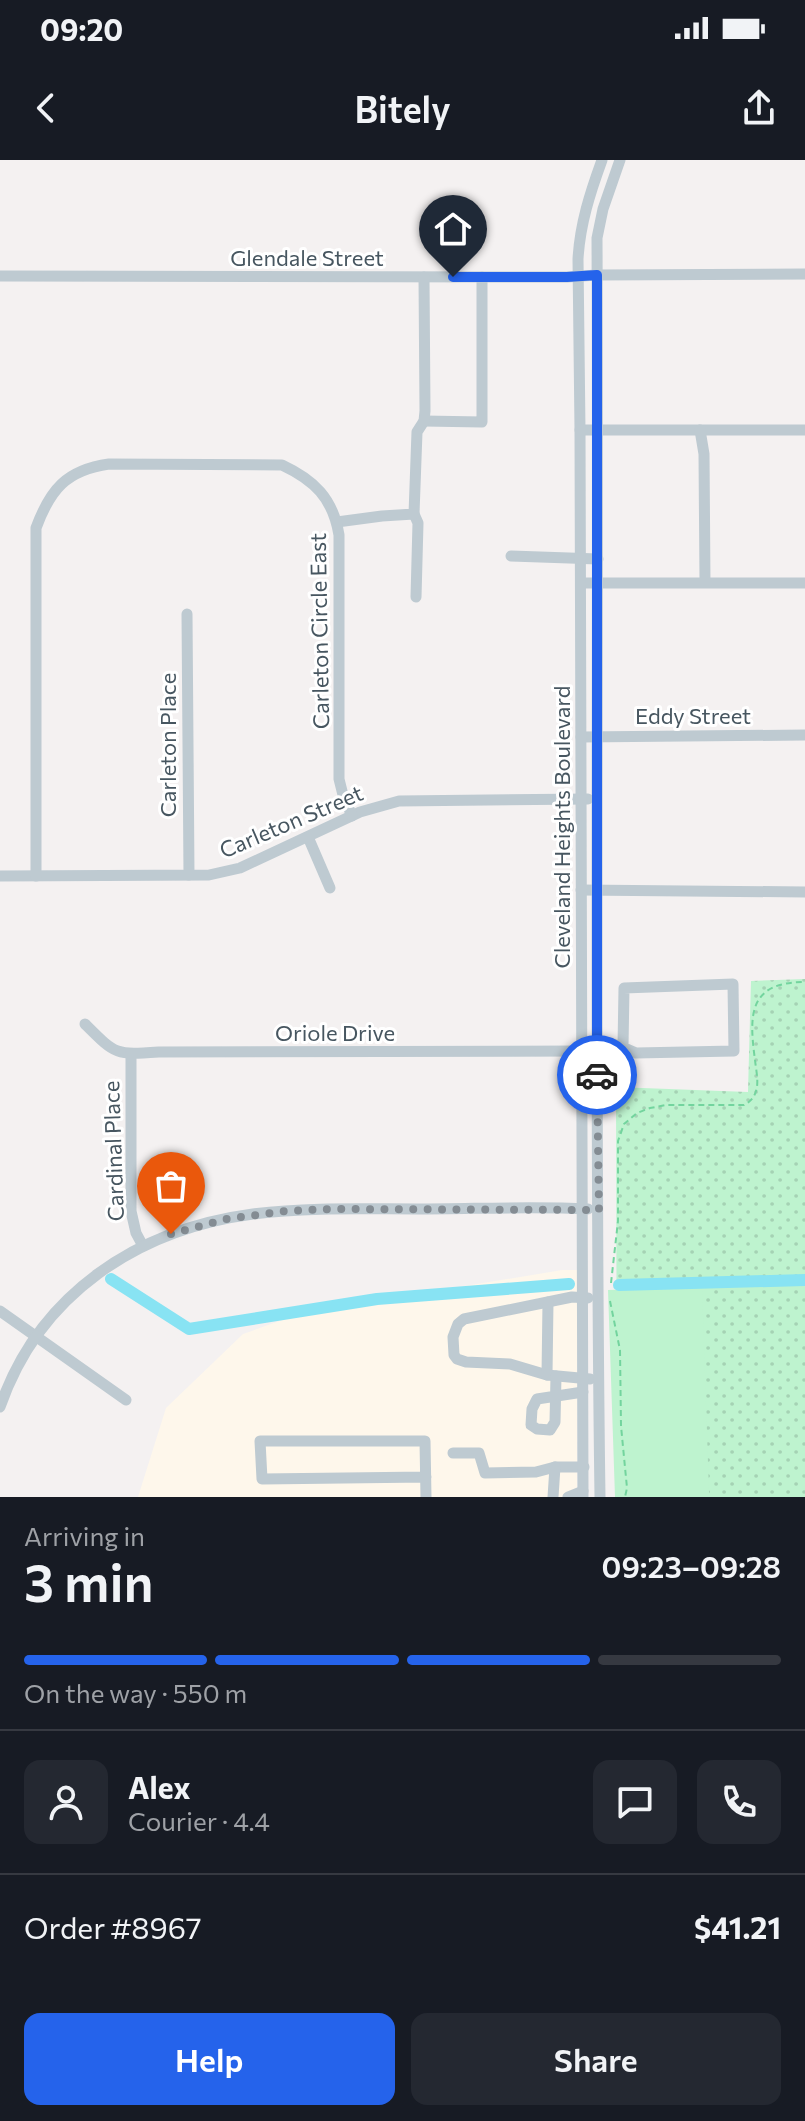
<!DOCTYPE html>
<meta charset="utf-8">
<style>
:root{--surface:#171b24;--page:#242831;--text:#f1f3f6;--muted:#9ea1a6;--line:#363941;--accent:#2563eb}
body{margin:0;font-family:Commissioner,sans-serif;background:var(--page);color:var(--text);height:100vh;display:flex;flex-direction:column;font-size:30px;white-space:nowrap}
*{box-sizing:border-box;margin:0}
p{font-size:26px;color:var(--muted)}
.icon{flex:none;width:44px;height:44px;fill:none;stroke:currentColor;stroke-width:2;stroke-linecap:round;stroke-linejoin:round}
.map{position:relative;height:1337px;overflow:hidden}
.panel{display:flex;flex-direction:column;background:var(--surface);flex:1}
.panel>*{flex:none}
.pin{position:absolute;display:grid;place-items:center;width:68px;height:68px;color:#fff;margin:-82px -34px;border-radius:50% 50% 50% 0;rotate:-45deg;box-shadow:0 0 8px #0007}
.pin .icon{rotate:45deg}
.courier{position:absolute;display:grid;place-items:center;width:80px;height:80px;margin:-40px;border:6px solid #2563eb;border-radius:50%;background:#fff;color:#222;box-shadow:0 2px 10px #0007}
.head em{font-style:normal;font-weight:600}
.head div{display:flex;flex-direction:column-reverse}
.head{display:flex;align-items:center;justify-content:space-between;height:136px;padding:0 24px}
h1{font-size:52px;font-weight:600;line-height:60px}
.bar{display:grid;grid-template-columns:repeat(4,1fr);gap:12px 8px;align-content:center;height:96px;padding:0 24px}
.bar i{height:10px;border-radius:6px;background:var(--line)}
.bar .current{background:var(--accent)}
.bar p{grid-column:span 4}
.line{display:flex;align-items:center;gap:20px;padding:0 24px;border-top:2px solid var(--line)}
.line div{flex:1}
.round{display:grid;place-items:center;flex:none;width:84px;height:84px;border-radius:16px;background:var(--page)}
.action{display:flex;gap:16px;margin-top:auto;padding:16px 24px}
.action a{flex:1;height:92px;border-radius:16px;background:var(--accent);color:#fff;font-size:32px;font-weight:600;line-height:92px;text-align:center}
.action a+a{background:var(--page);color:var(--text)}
.status{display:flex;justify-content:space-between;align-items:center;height:56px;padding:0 40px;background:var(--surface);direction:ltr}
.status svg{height:22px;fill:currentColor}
header{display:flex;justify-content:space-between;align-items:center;height:104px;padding:0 24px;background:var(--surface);font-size:36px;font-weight:600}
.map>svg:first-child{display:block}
</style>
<div class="status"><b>09:20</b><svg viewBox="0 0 49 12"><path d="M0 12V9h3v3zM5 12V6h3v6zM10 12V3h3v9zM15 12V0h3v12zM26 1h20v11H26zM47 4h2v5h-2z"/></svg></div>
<header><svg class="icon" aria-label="back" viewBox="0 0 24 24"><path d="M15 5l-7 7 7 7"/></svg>Bitely<svg class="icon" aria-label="share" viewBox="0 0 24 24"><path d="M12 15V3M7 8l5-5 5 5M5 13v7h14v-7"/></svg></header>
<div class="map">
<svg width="805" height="1337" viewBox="0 0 805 1337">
<defs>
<pattern id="grass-dots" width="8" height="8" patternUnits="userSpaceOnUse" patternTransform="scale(2)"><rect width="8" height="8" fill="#bef3cf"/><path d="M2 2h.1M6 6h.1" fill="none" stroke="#a5d2b4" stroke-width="1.8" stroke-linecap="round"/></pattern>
</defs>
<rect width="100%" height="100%" fill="#f4f1f1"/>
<!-- commercial -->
<polygon fill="#fef7eb" points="562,1110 577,1110 577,1337 138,1337 166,1248 243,1174 322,1146 417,1134"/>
<!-- grass -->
<polygon fill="url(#grass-dots)" points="805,819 805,1337 617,1337 616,927 748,932 751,821"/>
<!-- park -->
<polygon fill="#bef3cf" points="702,1127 709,1332 712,1337 615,1337 608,1130"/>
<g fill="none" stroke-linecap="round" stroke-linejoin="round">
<!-- canal -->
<g stroke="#88e3f3" stroke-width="12">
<polyline points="111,1119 189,1169 377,1139 569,1124"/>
<polyline points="619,1125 805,1120"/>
</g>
<!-- path -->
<g stroke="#73d49e" stroke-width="2" stroke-dasharray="6 4" stroke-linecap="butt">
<path d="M611,1123L618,1061V981L624,964L637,953L650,948L666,945H744C750,942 754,938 756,931C759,922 756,910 755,900C749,855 748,822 805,822"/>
<polyline points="610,1141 620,1190 621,1266 627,1328 625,1337"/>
</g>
<!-- minor -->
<g stroke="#becad1" stroke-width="11">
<polyline points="0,116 567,117 597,115 805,114"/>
<polyline points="424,261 482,262 482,117"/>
<polyline points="580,270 805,270"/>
<polyline points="700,270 704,294 705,422"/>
<polyline points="414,354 418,363 416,437"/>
<polyline points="337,362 382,356 414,354 417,272 424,261 425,251 424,117"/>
<polyline points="511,396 598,399"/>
<polyline points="581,423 805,423"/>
<polyline points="187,454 189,715"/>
<polyline points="581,577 805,575"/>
<polyline points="308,677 330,728"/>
<polyline points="0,716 209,715 240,708 360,652 399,641 588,639"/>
<path d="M36,716V368C50,330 66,310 109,304L282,305C314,320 333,338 339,375V619L343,635L352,656"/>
<polyline points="581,730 805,732"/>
<path d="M85,864C116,895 115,895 159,892L585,891"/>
<path d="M597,881C611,882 623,887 636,893L734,891L733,824L624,828L623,887"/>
<polyline points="131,894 131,1051 136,1073 143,1086"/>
<polyline points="588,1138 572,1137 464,1159 458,1164 453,1177 454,1195 457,1199 466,1202 510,1204 547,1215 590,1219"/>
<polyline points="0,1151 126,1240"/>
<polyline points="547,1215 548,1142"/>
<polyline points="556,1216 555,1262 550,1270 537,1269 531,1265 532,1249 537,1239 583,1232"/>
<path d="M0,1247C39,1134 138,1069 253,1054C307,1047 363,1049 417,1049C474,1049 532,1046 588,1049"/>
<polyline points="453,1293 479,1293 485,1313 536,1312 555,1307 584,1307"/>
<polyline points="426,1337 425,1281 260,1281 262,1319 426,1317"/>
<polyline points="553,1337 555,1307"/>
<polyline points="568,1337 583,1331"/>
<path d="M583,1337L580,270L578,99C580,64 590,33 602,0"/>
<path d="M600,1337C594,917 599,497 597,78L603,49L620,0"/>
</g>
</g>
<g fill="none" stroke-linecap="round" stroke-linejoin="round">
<!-- done -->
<polyline stroke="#848c93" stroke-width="8" stroke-dasharray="0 14.4" points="171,1074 227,1059 286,1051 332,1049 599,1050 597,915"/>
<!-- route -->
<polyline stroke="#2563eb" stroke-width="10" points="453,117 567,117 597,115 597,915"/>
</g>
<g text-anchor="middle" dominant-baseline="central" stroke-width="6" stroke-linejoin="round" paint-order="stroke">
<!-- street labels -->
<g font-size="22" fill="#475660" stroke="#fff">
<text x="307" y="97">Glendale Street</text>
<text transform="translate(319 471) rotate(-91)">Carleton Circle East</text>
<text x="693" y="555">Eddy Street</text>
<text transform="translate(167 585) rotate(-90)">Carleton Place</text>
<text transform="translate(291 661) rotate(-23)">Carleton Street</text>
<text transform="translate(561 667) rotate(-90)">Cleveland Heights Boulevard</text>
<text x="335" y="872">Oriole Drive</text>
<text transform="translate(113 991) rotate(-92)">Cardinal Place</text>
</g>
</g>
</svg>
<div class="pin" style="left:171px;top:1074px;background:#ea580c"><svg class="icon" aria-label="bag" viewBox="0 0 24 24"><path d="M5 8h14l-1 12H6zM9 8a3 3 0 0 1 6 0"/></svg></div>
<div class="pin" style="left:453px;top:117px;background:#1f2937"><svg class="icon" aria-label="home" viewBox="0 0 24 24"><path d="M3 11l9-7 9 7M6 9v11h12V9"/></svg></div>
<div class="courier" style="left:597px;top:915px"><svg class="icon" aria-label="car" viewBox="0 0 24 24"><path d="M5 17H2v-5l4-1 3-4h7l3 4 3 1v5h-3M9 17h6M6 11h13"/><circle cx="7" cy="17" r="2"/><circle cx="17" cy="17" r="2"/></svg></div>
</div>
<section class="panel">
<div class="head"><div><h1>3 min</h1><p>Arriving in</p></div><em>09:23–09:28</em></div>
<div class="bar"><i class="current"></i><i class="current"></i><i class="current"></i><i></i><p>On the way · 550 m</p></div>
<div class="line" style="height:144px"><a class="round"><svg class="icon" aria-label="person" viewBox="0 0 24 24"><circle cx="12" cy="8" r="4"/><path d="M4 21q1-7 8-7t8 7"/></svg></a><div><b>Alex</b><p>Courier · 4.4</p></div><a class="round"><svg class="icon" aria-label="chat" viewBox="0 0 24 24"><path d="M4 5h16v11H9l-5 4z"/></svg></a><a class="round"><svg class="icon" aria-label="phone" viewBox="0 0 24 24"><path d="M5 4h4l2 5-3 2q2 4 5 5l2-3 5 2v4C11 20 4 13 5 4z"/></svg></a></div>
<div class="line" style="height:104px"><div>Order #8967</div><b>$41.21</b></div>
<div class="action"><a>Help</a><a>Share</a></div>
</section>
